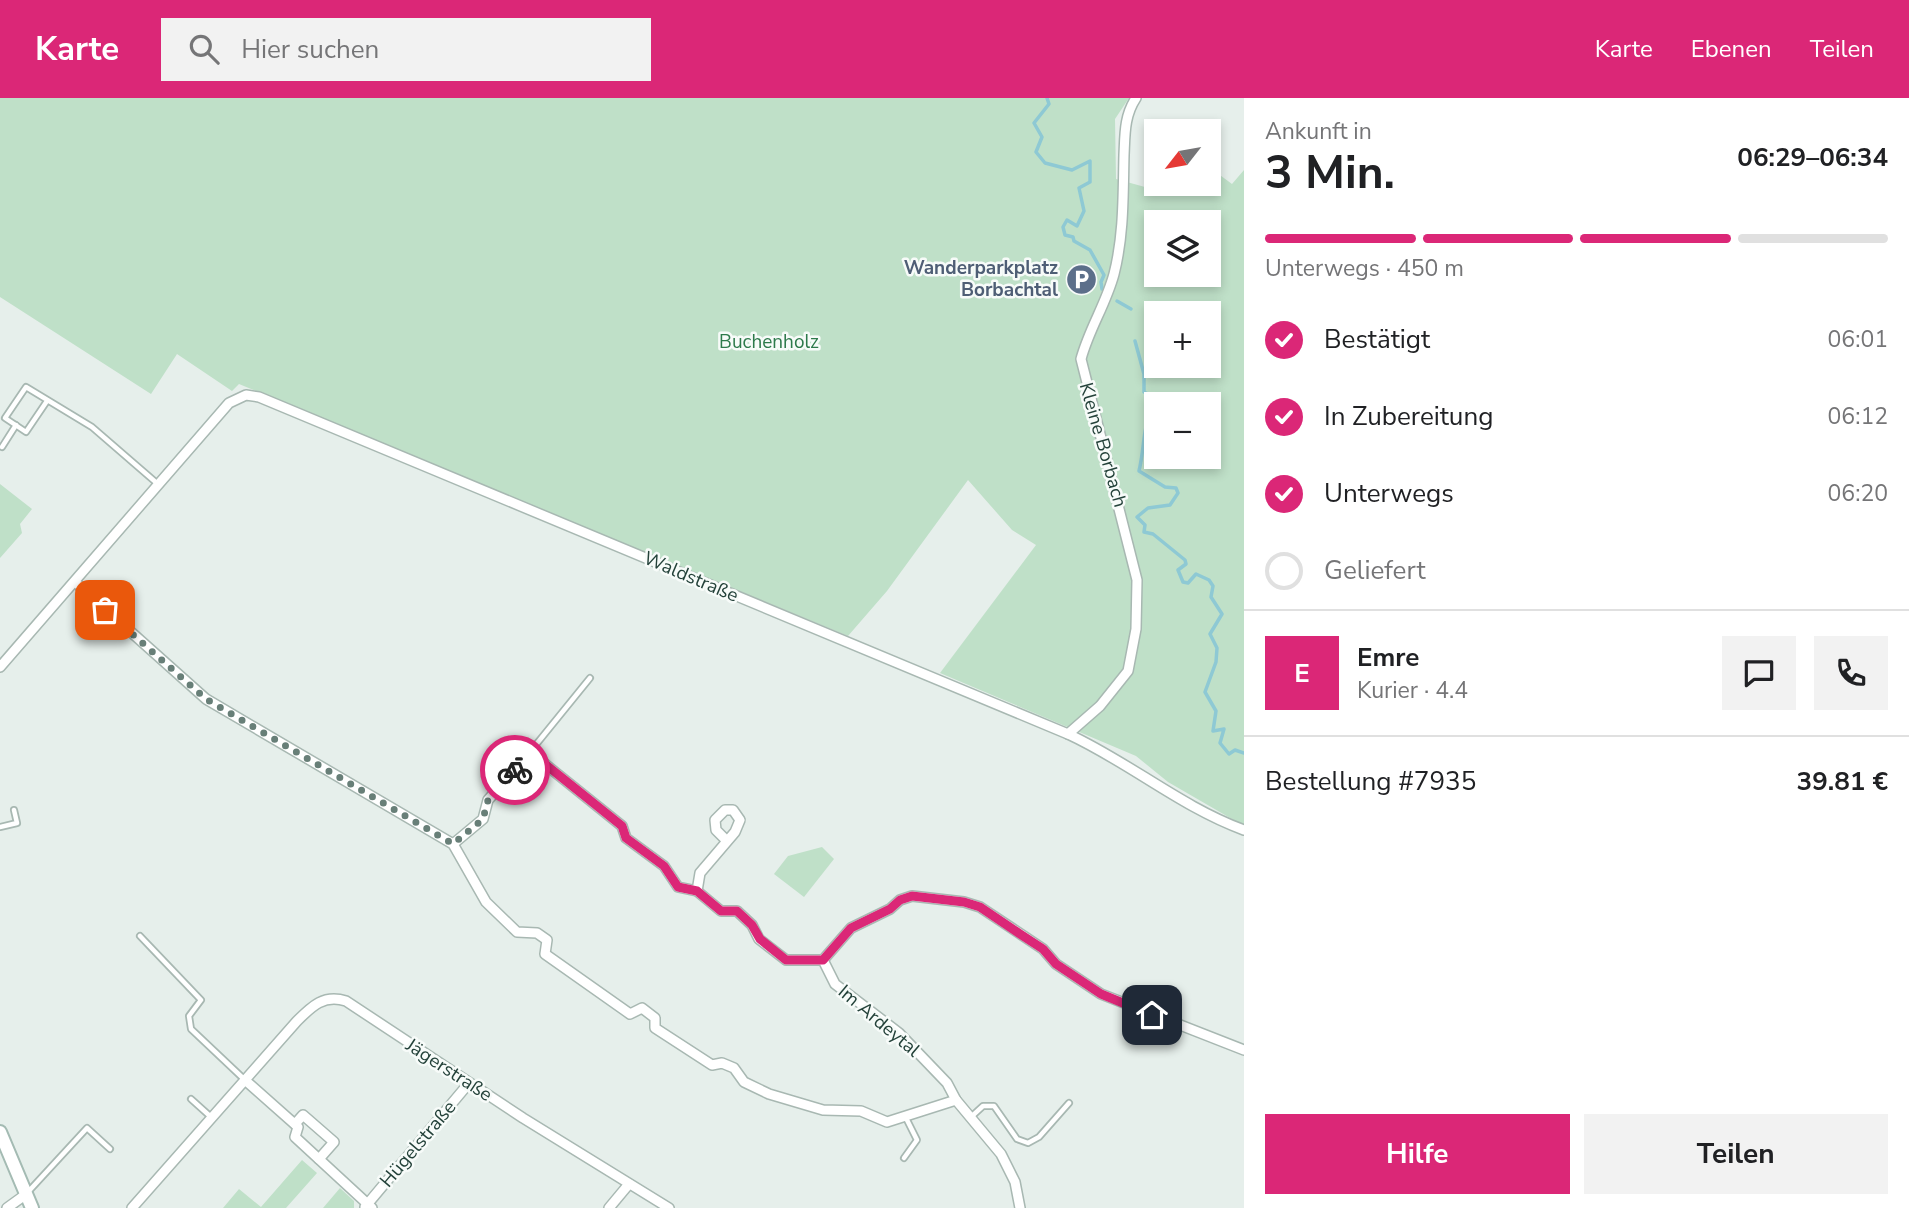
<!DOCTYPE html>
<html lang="de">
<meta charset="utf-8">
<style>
:root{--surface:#fff;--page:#f2f2f2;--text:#202124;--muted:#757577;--line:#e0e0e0;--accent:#db2777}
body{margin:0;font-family:"Nunito Sans",sans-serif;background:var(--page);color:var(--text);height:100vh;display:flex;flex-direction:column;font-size:26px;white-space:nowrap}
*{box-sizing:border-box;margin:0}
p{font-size:23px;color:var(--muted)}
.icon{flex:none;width:38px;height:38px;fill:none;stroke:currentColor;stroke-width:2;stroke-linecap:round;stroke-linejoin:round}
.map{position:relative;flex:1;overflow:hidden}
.panel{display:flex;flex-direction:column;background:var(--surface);width:665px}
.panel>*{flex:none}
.needle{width:46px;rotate:239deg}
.tools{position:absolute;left:1144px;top:21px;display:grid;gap:14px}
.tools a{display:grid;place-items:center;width:77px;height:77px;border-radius:0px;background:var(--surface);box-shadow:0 4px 10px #0003;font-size:35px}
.pin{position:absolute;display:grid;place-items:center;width:60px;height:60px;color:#fff;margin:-30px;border-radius:14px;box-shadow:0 4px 10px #0006}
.courier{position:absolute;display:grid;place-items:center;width:70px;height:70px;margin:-35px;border:5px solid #db2777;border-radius:50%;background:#fff;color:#222;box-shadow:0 2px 9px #0007}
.headline em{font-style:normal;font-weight:700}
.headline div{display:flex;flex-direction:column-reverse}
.headline{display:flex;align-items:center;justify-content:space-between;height:119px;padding:0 21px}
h1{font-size:46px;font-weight:700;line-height:52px}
.bar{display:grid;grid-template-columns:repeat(4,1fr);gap:10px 7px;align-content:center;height:84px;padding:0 21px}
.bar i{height:9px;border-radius:5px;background:var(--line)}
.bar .selected{background:var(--accent)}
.bar p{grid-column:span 4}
.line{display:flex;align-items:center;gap:18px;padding:0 21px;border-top:2px solid var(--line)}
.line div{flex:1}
.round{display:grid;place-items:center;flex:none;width:74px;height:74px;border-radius:0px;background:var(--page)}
ol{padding:0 21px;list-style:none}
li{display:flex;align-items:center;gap:21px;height:77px}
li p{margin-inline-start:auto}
li .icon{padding:7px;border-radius:50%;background:var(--accent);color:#fff;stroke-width:4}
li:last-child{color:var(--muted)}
li i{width:38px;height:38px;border:4px solid var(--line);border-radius:50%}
.primary-button{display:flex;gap:14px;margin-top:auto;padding:14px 21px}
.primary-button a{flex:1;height:80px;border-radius:0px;background:var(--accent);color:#fff;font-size:28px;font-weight:700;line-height:80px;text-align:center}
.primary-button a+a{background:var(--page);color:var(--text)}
header{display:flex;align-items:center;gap:42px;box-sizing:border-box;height:98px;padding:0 35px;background:var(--accent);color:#fff}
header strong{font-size:33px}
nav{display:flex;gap:38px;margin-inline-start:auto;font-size:24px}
.search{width:490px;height:63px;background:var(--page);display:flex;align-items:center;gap:18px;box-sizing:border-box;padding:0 24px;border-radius:0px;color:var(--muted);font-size:26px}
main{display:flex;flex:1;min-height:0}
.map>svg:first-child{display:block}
</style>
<header>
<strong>Karte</strong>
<div class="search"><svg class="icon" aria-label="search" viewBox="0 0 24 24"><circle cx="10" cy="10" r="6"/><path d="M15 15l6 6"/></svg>Hier suchen</div>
<nav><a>Karte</a><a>Ebenen</a><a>Teilen</a></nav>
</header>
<main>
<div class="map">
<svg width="1244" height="1110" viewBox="0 0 1244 1110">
<rect width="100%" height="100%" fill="#e6efeb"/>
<!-- green -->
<g fill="#bfe0c8" fill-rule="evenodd">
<path d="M0,0H1129L1115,21L1116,81L1163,94L1164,86H1209V69L1232,86L1244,72V728L1168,684L1136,658L940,575L1036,447L1012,432L968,382L887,493L848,538L239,286L232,293L177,256L151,296L0,199ZM1157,124H1209V177H1157ZM1157,215H1209V268H1157ZM1157,306H1209V359H1157Z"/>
<polygon points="0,386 32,411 20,426 22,435 0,460"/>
<polygon points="822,749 834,761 804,799 774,776 788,758"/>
<polygon points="302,1062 317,1075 286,1110 223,1110 239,1091 261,1109"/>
<polygon points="340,1090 354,1103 354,1110 323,1110"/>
</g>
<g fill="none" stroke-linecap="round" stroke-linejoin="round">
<!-- stream -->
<g stroke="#8ec9d4" stroke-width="3.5">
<polyline points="1047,0 1049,6 1034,25 1042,39 1036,54 1045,65 1072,72 1090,63 1090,84 1079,90 1084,113 1077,128 1067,122 1063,129 1065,137 1073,139 1074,143 1090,152 1104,177 1101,184 1102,191"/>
<polyline points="1117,203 1131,211"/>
<path d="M1135,243L1144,276V294L1157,301C1141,329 1146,343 1139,373L1165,389L1176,390L1178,395L1170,407L1148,410L1137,419L1145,427L1144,434L1153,436L1185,462L1186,466L1178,472L1183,484L1188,485L1196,476L1209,482L1213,488L1211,499L1222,516L1210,536L1217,550L1216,564L1205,594L1216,613L1213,633L1224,631L1220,645L1229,656L1235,652L1244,655"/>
</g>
<defs>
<g id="lane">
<polyline points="47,303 26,334 5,320 26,289 92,329 159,387"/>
<polyline points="2,349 16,327"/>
<polyline points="530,654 590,580"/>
<polyline points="0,729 17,725 14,712"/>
<polyline points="140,838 201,902 189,918 191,931 246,983"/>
<polyline points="191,1001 211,1019"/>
<polyline points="971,1019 983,1008 994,1008 1017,1041 1028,1045 1039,1039 1069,1005"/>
<polyline points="904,1060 917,1042 906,1020"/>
<polyline points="28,1094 87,1030 110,1051"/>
</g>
<g id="street">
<polyline points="75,484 206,601 453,746 486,804 517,834 537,835 547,842 545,856 630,916 642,910 655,920 655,930 712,967 722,965 734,970 744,984 769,996 823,1012 861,1013 887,1024 956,1002"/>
<path d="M0,569L229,305L246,297L259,299L1068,636C1129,664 1181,709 1244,732"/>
<path d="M1068,636L1100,608L1128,573L1136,531L1137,482L1081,261C1089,231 1106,206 1114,176C1124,137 1123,97 1124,57C1125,37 1124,18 1136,0"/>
<polyline points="453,746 483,721 488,702 530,654 622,728 626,740 664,768 678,789 697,793 721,813 737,813 752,827 759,841 786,862 823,862 835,886 899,935 947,985 956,1002 1001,1056 1015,1084 1020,1110"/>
<polyline points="697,793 700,775 735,734 740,722 733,712 725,712 715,722 716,732 727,743"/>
<polyline points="823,862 851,830 890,811 900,802 912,798 964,804 980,809 1043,851 1056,866 1101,896 1244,952"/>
<polyline points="246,983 298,1029 295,1039 372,1110"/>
<polyline points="295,1026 303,1017 334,1044 319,1061"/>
<polyline points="365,1109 469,985"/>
<polyline points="7,1110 25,1097"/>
<path d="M132,1110L297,923C312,908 324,896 346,903L523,1020L669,1110"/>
<polyline points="609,1110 629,1086"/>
</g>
<polyline id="secondary" points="0,1034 32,1110"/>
</defs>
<!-- lane casing -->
<use href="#lane" stroke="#a8b8b2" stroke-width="8"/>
<!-- street casing -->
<use href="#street" stroke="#a8b8b2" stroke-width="12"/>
<!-- secondary casing -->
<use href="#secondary" stroke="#a4bbb3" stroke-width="16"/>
<!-- lane -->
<use href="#lane" stroke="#fff" stroke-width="4.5"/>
<!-- street -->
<use href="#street" stroke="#fff" stroke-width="9"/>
<!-- secondary -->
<use href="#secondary" stroke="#fff" stroke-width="12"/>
</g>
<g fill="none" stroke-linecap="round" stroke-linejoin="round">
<!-- done -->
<polyline stroke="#687f78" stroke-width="7" stroke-dasharray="0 12.6" points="105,512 206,601 453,746 483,721 488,702 515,672"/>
<!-- route -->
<polyline stroke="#db2777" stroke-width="9" points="515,672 530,654 622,728 626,740 664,768 678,789 697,793 721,813 737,813 752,827 760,841 786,862 823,862 851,830 890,811 900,802 912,798 964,804 980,809 1020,836 1043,851 1056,866 1101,896 1152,917"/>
</g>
<!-- icons -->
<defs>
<symbol id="parking-disc" viewBox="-11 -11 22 22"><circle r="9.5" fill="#5c6f8a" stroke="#f7fbf9"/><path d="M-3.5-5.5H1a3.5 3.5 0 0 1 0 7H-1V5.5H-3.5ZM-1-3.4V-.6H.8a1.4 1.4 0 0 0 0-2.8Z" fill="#fff"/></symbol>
</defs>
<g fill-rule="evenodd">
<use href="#parking-disc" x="1064" y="164" width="35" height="35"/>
</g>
<g text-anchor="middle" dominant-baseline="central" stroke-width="5" stroke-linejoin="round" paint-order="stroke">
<!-- service labels -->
<g font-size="19" font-weight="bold" fill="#4e5e75" stroke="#f7fbf9" text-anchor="end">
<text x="1058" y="170">Wanderparkplatz<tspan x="1058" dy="22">Borbachtal</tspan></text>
</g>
<!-- park labels -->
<g font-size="19" fill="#2d7a4b" stroke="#f7fbf9">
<text x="769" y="244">Buchenholz</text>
</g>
<!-- street labels -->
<g font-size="19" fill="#24423a" stroke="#f7fbf9">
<text transform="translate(1103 347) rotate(74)">Kleine Borbach</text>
<text transform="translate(691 479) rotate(23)">Waldstraße</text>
<text transform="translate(879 923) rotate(40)">Im Ardeytal</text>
<text transform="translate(449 972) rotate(33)">Jägerstraße</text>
<text transform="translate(418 1046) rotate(-50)">Hügelstraße</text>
</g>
</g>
</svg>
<div class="tools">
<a><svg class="needle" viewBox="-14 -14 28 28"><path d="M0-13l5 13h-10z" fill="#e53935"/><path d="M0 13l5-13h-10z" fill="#757577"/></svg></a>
<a><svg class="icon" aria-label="layers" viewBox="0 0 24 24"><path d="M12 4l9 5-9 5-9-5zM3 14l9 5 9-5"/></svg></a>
<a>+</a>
<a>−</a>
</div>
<div class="pin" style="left:105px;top:512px;background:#ea580c"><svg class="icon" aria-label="bag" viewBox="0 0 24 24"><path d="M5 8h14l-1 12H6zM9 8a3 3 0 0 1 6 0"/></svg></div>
<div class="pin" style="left:1152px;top:917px;background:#1f2937"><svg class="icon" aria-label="home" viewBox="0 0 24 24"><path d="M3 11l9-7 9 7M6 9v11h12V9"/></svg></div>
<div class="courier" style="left:515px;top:672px"><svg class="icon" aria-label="bike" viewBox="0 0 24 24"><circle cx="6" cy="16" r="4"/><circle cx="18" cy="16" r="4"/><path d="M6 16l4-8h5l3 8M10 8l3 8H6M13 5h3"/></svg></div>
</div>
<section class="panel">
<div class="headline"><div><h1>3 Min.</h1><p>Ankunft in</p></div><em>06:29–06:34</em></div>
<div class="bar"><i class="selected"></i><i class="selected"></i><i class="selected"></i><i></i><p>Unterwegs · 450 m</p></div>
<ol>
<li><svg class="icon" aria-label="check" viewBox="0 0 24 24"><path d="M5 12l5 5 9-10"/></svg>Bestätigt<p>06:01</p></li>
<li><svg class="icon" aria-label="check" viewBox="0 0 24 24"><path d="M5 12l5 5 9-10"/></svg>In Zubereitung<p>06:12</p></li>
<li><svg class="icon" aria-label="check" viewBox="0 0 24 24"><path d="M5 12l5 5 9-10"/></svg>Unterwegs<p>06:20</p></li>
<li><i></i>Geliefert</li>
</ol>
<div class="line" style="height:126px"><b class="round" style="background:var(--accent);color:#fff">E</b><div><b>Emre</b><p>Kurier · 4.4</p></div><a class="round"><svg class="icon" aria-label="chat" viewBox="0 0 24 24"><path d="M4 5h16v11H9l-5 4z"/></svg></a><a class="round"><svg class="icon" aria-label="phone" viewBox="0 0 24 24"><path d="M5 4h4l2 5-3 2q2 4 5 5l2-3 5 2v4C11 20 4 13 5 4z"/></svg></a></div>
<div class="line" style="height:91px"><div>Bestellung #7935</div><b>39.81 €</b></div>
<div class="primary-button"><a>Hilfe</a><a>Teilen</a></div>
</section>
</main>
